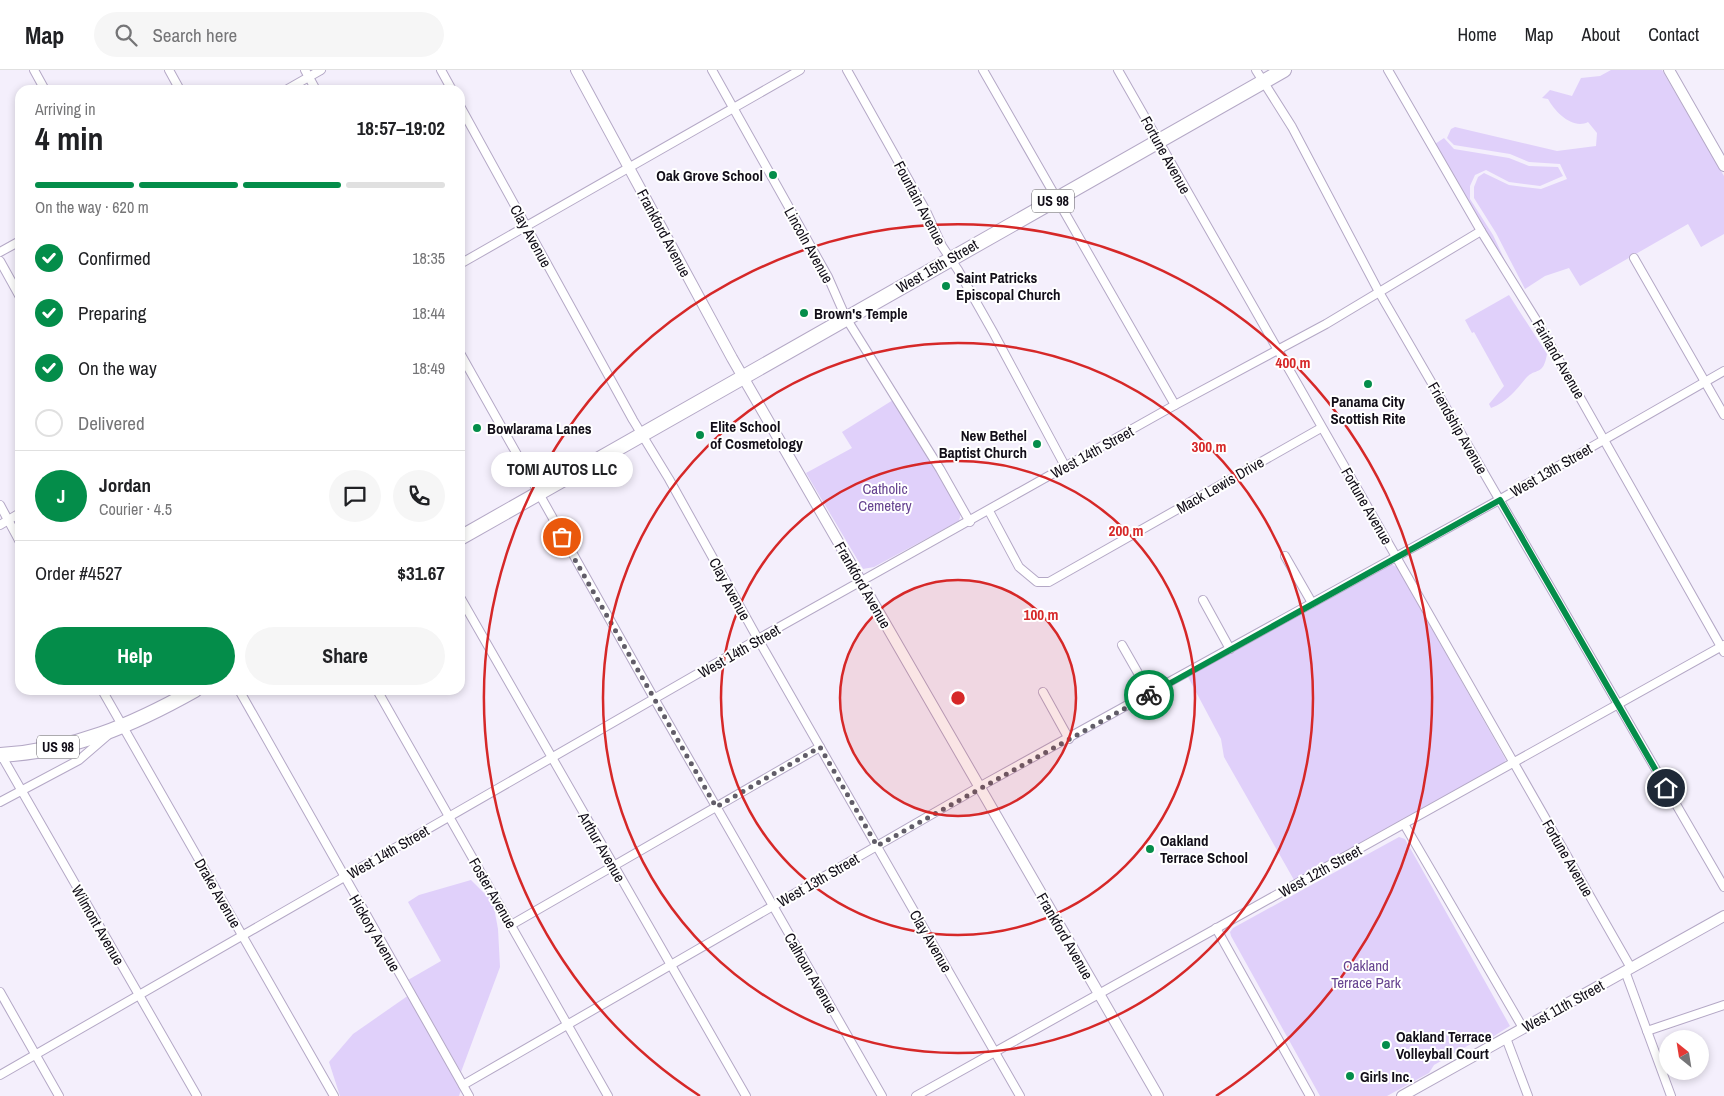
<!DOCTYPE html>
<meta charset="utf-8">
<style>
:root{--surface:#fff;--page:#f6f6f6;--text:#202124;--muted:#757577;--line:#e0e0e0;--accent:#048d4a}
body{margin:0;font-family:"Archivo Narrow",sans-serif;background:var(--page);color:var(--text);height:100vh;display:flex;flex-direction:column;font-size:19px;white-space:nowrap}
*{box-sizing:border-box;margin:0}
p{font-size:16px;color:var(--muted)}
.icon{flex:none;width:28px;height:28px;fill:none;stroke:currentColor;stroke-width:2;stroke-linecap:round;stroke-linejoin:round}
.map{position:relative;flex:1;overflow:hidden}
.drawer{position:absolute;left:15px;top:15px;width:450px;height:610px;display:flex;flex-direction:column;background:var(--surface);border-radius:15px;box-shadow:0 2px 8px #0003}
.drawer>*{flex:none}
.needle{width:32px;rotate:330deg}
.buttons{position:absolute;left:1659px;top:960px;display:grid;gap:10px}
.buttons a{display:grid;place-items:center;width:50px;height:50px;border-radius:50%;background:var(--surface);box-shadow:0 2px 8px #0003;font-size:25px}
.pin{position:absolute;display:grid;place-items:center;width:42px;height:42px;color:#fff;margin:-21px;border:2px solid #fff;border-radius:50%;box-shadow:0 1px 5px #0007}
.courier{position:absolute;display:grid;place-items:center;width:50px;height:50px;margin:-25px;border:4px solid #048d4a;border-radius:50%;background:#fff;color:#222;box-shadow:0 1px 6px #0007}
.bubble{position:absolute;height:35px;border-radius:18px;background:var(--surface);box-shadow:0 2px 8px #0003;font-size:16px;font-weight:800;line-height:35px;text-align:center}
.summary em{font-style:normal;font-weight:800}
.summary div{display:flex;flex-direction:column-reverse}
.summary{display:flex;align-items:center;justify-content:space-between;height:85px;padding:0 20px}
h1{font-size:32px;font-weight:800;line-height:38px}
.bar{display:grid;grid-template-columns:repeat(4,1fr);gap:8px 5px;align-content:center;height:60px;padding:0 20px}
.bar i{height:6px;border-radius:4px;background:var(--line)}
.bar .active{background:var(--accent)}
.bar p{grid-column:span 4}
.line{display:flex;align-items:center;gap:12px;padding:0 20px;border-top:1px solid var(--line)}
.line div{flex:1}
.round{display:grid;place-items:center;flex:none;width:52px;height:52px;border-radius:26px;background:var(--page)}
ol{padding:0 20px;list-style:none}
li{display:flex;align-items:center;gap:15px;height:55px}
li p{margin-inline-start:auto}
li .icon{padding:5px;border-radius:50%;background:var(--accent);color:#fff;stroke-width:4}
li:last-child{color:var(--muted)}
li i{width:28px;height:28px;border:2px solid var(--line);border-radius:50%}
.action{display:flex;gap:10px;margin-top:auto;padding:10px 20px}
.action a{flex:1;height:58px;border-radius:30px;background:var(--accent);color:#fff;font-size:20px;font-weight:800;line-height:58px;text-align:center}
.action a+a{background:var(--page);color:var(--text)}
header{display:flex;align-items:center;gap:30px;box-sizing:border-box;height:70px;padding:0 25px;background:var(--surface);border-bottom:1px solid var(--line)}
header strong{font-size:24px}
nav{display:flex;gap:28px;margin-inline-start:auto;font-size:18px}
.search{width:350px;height:45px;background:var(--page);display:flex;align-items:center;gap:12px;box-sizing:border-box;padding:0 18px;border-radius:28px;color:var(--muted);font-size:19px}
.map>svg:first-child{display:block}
</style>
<header>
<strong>Map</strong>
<div class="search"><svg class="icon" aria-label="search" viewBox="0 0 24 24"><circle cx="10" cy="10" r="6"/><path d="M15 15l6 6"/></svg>Search here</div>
<nav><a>Home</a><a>Map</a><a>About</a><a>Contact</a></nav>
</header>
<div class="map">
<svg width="1724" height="1026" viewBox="0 0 1724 1026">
<rect width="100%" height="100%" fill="#f4effc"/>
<!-- green -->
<g fill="#e0d0fa">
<path d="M1611,0H1662L1724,106V164L1701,177L1688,154L1580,216L1569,198L1545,206L1525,219L1496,163L1474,128V117L1478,107L1484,103L1509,115L1541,119L1567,109L1560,94L1529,92L1510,84L1454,75L1447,68L1451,59L1455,57L1557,81L1596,76L1597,63L1588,52C1573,60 1555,42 1548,29L1542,28L1550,20L1572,26L1581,8L1600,6Z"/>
<polygon points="1444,68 1454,79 1509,88 1529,96 1558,97 1563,106 1540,116 1509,112 1486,100 1475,105 1470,116 1470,129 1493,165 1509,199 1435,74"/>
<path d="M1509,225L1547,284C1543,307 1536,297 1526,308C1516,320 1507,332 1491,338L1489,334L1504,316L1474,262L1472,263L1465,250Z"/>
<polygon points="893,330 961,443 959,451 874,497 863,499 806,403 852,378 842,362"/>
<polygon points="1391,494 1397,497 1506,690 1502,695 1294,810 1224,687 1221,669 1187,605"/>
<polygon points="1399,767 1405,769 1510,956 1491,968 1483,967 1434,995 1429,1003 1387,1026 1320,1026 1231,866 1230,862 1233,858"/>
<polygon points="471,810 493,832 498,859 500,897 461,1002 408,910 441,891 408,832 419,825"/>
<polygon points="409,925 462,1017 459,1026 340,1026 329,992 353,964"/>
</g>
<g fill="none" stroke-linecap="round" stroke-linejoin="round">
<defs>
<g id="street">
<polyline points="34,0 45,20"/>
<polyline points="169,0 180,20"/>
<polyline points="305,0 316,20"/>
<polyline points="441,0 452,20"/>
<polyline points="712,0 828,207 846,248 940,399 970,452"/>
<polyline points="847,0 926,141 942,176 958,200 993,262 1065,396"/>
<polyline points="983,0 1175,335"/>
<polyline points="1118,0 1631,898"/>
<polyline points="1256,0 1292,57 1379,222 1724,817"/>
<polyline points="1388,0 1481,161 1535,248 1724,582"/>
<polyline points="286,20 321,0"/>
<polyline points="460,36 633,350 669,409 758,569 1020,1026"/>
<polyline points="0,182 20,171"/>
<polyline points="1634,188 1724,345"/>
<polyline points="0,191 20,227"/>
<polyline points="460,194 800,0"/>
<polyline points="460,283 655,630 882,1026"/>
<polyline points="0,435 20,472"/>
<polyline points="989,441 1019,497 1037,512 1049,512 1321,358"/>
<polyline points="0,455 20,443"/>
<polyline points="1285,486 1312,533"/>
<polyline points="460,527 746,1026"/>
<polyline points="1203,530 1230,579"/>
<polyline points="1122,575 1150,624"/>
<polyline points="102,620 334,1026"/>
<polyline points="239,620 469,1026"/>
<polyline points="377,620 608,1026"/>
<polyline points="1043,622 1069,669"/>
<polyline points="0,683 197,1026"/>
<polyline points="0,732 79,690 108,665"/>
<polyline points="1404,754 1523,958"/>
<polyline points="511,855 820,677"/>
<polyline points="1216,858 1310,1026"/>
<polyline points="1625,901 1671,1026"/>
<polyline points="0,922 59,1026"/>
<polyline points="1647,961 1724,935"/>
<polyline points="1506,968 1528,1026"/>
<polyline points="0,1005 758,569 1175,335 1326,254 1481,161"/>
<polyline points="463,1015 979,717 1499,430 1724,301"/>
<polyline points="916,1026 1724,575"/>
</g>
<g id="secondary">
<polyline points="576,0 732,288 1158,1026"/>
<polyline points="1669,0 1724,96"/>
<polyline points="1402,1026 1724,846"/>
</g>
<g id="highway">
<polyline points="460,468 1284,0"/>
<path d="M0,685C72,681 133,655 195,620"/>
</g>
</defs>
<!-- street casing -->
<use href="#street" stroke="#b4a8c6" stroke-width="10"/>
<!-- secondary casing -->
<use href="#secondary" stroke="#b4a8c6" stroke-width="12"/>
<!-- highway casing -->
<use href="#highway" stroke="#b4a8c6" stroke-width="16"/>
<!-- street -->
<use href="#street" stroke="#fff" stroke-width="8"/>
<!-- secondary -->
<use href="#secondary" stroke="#fff" stroke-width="10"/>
<!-- highway -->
<use href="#highway" stroke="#fff" stroke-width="14"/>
</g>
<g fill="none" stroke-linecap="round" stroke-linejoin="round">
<!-- done -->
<polyline stroke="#615d68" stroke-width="5" stroke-dasharray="0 9" points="562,467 716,737 820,677 877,776 1149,625"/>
<!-- route -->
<polyline stroke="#048d4a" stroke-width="6" points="1149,625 1500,430 1666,718"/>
</g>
<!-- distance rings -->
<circle cx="958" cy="628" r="118" fill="#d62828" fill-opacity=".12"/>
<g fill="none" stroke="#d62828" stroke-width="2.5">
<circle cx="958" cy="628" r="118"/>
<circle cx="958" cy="628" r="237"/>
<circle cx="958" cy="628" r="355"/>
<path d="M700 1026A474 474 0 1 1 1216 1026"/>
</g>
<!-- markers -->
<g fill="#048d4a" stroke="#fff" stroke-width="2">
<circle cx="773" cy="105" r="5"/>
<circle cx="946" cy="216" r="5"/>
<circle cx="804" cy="243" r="5"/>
<circle cx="1368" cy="314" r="5"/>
<circle cx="477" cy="358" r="5"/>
<circle cx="700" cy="365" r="5"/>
<circle cx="1037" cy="374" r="5"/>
<circle cx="1150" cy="779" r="5"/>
<circle cx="1386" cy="975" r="5"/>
<circle cx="1350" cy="1006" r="5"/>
</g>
<g text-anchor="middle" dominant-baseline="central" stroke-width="4" stroke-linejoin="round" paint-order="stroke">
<!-- shield labels -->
<g fill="#fff" stroke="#59565d" stroke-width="1">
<rect x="1032" y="119.5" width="42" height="23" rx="4"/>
<rect x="37" y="665.5" width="42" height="23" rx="4"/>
</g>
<g font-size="14" font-weight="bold" fill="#120e18">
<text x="1053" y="131">US 98</text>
<text x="58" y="677">US 98</text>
</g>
<!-- street labels -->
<g font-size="15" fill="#120e18" stroke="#fff">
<text transform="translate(1166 85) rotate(61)">Fortune Avenue</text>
<text transform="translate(920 133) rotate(62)">Fountain Avenue</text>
<text transform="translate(664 163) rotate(62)">Frankford Avenue</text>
<text transform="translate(531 166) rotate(61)">Clay Avenue</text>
<text transform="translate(809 175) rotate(61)">Lincoln Avenue</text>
<text transform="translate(937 196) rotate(-30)">West 15th Street</text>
<text transform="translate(1559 289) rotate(60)">Fairland Avenue</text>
<text transform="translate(1458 358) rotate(60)">Friendship Avenue</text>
<text transform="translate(1092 382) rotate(-29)">West 14th Street</text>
<text transform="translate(1551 400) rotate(-30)">West 13th Street</text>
<text transform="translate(1220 415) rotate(-30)">Mack Lewis Drive</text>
<text transform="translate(1367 436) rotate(60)">Fortune Avenue</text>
<text transform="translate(863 515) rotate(60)">Frankford Avenue</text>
<text transform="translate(730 519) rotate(61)">Clay Avenue</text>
<text transform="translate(739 581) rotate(-30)">West 14th Street</text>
<text transform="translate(602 777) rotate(60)">Arthur Avenue</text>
<text transform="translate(388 782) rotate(-30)">West 14th Street</text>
<text transform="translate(1568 788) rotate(60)">Fortune Avenue</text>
<text transform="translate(1320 801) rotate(-29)">West 12th Street</text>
<text transform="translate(818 810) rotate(-30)">West 13th Street</text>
<text transform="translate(218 823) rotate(60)">Drake Avenue</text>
<text transform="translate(493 823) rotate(60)">Foster Avenue</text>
<text transform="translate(98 855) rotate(60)">Wilmont Avenue</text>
<text transform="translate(375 863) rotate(60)">Hickory Avenue</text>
<text transform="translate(1065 866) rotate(60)">Frankford Avenue</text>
<text transform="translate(931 871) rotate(60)">Clay Avenue</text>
<text transform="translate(811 903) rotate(60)">Calhoun Avenue</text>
<text transform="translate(1563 936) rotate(-29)">West 11th Street</text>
</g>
<!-- poi labels -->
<g font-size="15" font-weight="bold" fill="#120e18" stroke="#fff" text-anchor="start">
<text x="763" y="105" text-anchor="end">Oak Grove School</text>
<text x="956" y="207">Saint Patricks<tspan x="956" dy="17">Episcopal Church</tspan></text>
<text x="814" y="243">Brown's Temple</text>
<text x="1368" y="331" text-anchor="middle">Panama City<tspan x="1368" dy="17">Scottish Rite</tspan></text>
<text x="710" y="356">Elite School<tspan x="710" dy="17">of Cosmetology</tspan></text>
<text x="487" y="358">Bowlarama Lanes</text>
<text x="1027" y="365" text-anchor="end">New Bethel<tspan x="1027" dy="17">Baptist Church</tspan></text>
<text x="1160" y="770">Oakland<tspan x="1160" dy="17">Terrace School</tspan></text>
<text x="1396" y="966">Oakland Terrace<tspan x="1396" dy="17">Volleyball Court</tspan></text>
<text x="1360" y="1006">Girls Inc.</text>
</g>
<!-- park labels -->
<g font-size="15" fill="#664390" stroke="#fff">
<text x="885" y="418">Catholic<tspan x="885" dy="17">Cemetery</tspan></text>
<text x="1366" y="895">Oakland<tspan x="1366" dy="17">Terrace Park</tspan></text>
</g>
</g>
<circle cx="958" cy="628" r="8" fill="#d62828" stroke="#fff" stroke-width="2.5"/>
<g font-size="15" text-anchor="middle" font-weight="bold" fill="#d62828" stroke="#fff" stroke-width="4" stroke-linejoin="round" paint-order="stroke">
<text x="1293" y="298">400 m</text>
<text x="1209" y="382">300 m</text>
<text x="1126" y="466">200 m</text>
<text x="1041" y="550">100 m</text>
</g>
</svg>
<div class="buttons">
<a><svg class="needle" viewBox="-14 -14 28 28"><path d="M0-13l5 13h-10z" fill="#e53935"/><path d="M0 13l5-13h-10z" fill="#757577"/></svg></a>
</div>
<div class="pin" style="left:562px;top:467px;background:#ea580c"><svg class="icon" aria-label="bag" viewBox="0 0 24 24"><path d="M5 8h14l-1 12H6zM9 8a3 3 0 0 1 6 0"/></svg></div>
<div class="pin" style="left:1666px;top:718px;background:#1f2937"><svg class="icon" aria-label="home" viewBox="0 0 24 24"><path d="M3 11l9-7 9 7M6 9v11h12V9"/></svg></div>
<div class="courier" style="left:1149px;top:625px"><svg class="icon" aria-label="bike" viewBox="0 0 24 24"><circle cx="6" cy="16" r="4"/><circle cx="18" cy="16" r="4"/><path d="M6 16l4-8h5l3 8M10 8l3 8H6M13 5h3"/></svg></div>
<div class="bubble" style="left:491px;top:382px;width:142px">TOMI AUTOS LLC</div>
<section class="drawer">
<div class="summary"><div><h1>4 min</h1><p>Arriving in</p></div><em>18:57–19:02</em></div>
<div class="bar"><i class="active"></i><i class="active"></i><i class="active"></i><i></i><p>On the way · 620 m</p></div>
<ol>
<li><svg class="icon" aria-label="check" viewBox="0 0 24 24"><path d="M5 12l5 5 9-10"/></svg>Confirmed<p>18:35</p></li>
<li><svg class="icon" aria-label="check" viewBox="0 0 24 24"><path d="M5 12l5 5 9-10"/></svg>Preparing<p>18:44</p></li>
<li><svg class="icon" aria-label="check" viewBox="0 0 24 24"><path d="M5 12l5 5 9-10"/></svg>On the way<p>18:49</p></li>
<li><i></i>Delivered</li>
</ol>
<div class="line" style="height:90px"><b class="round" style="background:var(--accent);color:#fff">J</b><div><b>Jordan</b><p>Courier · 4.5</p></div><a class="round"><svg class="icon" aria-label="chat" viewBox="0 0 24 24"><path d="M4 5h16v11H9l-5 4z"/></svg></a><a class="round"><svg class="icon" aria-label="phone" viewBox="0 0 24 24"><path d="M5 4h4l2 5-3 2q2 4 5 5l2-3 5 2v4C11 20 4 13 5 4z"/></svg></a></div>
<div class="line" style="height:65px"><div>Order #4527</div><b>$31.67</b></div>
<div class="action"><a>Help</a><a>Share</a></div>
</section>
</div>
